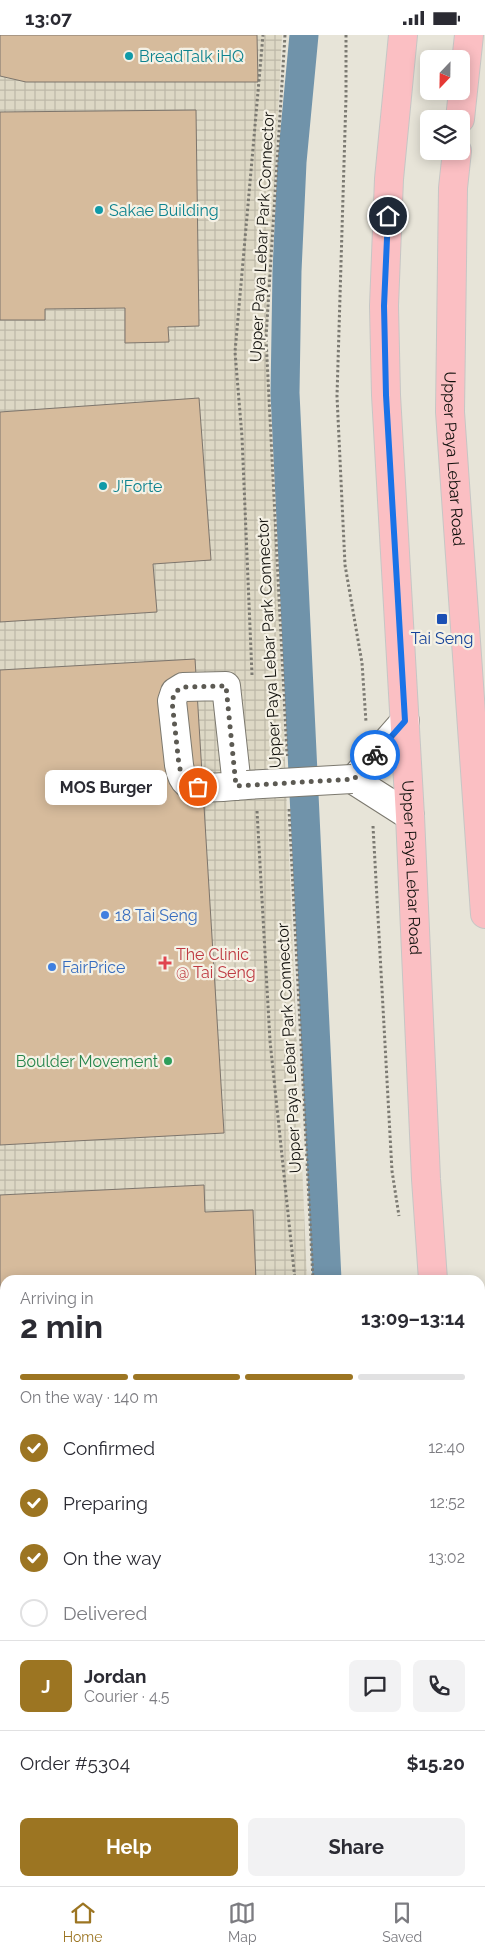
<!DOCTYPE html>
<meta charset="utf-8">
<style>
:root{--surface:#fff;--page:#f2f2f3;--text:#2b2b33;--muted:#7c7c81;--line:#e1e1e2;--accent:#9c7522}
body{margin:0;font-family:Raleway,sans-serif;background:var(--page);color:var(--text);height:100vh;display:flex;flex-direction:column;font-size:19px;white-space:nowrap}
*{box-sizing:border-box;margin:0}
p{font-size:16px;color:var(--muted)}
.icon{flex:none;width:28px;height:28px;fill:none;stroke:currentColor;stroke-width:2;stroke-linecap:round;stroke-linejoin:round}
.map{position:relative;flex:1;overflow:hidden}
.panel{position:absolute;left:0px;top:1240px;width:485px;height:611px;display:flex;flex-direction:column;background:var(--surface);border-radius:15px 15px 0 0;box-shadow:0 2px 12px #0003}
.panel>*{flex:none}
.needle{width:32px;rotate:202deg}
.buttons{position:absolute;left:420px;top:15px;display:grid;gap:10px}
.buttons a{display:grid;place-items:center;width:50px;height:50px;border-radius:8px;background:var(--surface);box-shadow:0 2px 12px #0003;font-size:25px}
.pin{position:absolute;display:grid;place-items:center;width:42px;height:42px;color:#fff;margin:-21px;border:2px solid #fff;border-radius:50%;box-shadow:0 1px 5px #0007}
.courier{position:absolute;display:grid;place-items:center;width:50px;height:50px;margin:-25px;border:4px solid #1a73e8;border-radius:50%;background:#fff;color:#222;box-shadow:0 1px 6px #0007}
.bubble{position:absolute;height:35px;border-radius:8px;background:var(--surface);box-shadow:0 2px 12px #0003;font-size:16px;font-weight:700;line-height:35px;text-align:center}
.head em{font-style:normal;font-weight:700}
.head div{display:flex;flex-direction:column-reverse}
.head{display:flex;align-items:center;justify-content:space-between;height:85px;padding:0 20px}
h1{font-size:32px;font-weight:700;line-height:38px}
.bar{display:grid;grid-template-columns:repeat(4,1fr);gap:8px 5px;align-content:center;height:60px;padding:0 20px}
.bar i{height:6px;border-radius:4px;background:var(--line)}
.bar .current{background:var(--accent)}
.bar p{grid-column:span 4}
.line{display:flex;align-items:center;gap:12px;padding:0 20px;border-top:1px solid var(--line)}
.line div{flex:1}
.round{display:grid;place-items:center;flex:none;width:52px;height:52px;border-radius:8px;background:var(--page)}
ol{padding:0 20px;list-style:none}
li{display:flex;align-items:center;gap:15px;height:55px}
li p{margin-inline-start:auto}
li .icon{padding:5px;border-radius:50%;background:var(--accent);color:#fff;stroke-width:4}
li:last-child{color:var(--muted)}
li i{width:28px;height:28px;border:2px solid var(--line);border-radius:50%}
.button{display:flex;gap:10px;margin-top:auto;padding:10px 20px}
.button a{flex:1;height:58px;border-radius:8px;background:var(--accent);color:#fff;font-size:20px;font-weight:700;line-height:58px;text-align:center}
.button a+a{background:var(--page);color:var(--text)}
.status{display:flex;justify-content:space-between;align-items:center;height:35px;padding:0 25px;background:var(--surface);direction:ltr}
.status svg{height:14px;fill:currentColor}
.tabs{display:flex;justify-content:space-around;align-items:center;height:70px;border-top:1px solid var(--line);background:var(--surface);font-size:14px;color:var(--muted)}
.tabs a{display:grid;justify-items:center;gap:2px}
.tabs .current{color:var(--accent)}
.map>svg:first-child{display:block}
</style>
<div class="status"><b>13:07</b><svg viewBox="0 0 49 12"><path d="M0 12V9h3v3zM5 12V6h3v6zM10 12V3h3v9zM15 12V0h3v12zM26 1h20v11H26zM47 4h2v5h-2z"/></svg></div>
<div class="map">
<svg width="485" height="1851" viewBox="0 0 485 1851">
<defs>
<pattern id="industrial-grid" width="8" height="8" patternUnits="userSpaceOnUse" patternTransform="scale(1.25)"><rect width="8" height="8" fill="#ddd8c5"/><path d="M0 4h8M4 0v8" fill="none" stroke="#bdb8a8"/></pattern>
</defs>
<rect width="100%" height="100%" fill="#e7e4d8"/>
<!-- industrial -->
<polygon fill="url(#industrial-grid)" points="0,0 282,0 267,302 307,1245 5,1245 5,1846 365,1846 365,1851 0,1851"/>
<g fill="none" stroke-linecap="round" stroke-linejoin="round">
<!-- canal -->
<g stroke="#7093aa" stroke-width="29">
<polyline points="304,0 292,127 287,236 285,358 327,1245"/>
<polyline points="385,1846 386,1851"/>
</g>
</g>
<!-- building -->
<g fill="#d6bb9c" stroke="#7d756c">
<polygon points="0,0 257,0 258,47 26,47 0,41"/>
<polygon points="196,75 199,291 168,292 169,307 125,308 125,273 45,274 45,285 0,285 0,77"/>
<polygon points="199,363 211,525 153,529 157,577 0,587 0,377"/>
<polygon points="195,624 224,1098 0,1110 0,635"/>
<polygon points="204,1150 205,1177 253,1175 256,1245 5,1245 5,1359 0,1359 0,1160"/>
<rect x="0" y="1465" width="5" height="230"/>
<polygon points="0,1831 5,1831 5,1846 275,1846 276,1851 0,1851"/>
</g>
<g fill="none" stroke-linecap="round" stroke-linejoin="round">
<defs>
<g id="minor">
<polyline points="352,744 410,781"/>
<polyline points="354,744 405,686"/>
<path d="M237,751L226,651L183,652L175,657L172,666L179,730C180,736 182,744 187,748C196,756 234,751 247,750"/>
<polyline points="0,1390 5,1390"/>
</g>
<g id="major">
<path id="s1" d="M403,0L389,144L384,271L386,360L410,781L426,1144L433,1245"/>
<polyline points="460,84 469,0"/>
<path id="s2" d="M457,116L453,153L450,377L485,879"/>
<polyline points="480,1841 481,1851"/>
</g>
</defs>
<!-- minor casing -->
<use href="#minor" stroke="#7c796f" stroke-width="30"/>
<!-- major casing -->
<use href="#major" stroke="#c6c6c5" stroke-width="30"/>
<!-- path -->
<g stroke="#7c7a72" stroke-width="3" stroke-dasharray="2.5 2.5" stroke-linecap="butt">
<polyline points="285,0 266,303 287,721"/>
<polyline points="346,0 346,62 337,361 345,530 362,628 366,687"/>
<polyline points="252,640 242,402 235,317 263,0"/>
<polyline points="289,774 313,1245"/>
<polyline points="257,776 270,1006 295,1245"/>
<polyline points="373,791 392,1136 399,1181"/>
<polyline points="312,1846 312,1851"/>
<polyline points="364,1846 364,1851"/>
<polyline points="443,1846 444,1851"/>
</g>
<!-- minor -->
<use href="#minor" stroke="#fff" stroke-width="28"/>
<!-- major -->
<use href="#major" stroke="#fbbfc3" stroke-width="28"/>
<defs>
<polyline id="minor-bridge" points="247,750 352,744"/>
</defs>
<!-- minor-bridge casing -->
<use href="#minor-bridge" stroke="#7c796f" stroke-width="30" stroke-linecap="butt"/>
<!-- path-bridge -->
<polyline stroke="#7c7a72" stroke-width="3" stroke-dasharray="2.5 2.5" stroke-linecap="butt" points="480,1476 485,1475"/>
<!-- minor-bridge -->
<use href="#minor-bridge" stroke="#fff" stroke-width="28"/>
</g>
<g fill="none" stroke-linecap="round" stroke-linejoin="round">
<!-- done -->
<path stroke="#5c5a53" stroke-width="5" stroke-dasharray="0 9" d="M198,752C186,748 182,743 179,730L172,666L175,657L183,652L226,651L236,751L354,744L375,720"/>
<!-- route -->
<polyline stroke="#1a73e8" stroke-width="6" points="375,720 405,686 386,360 384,271 388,181"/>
</g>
<!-- markers -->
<g fill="#0f9aa8" stroke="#f5f1e5" stroke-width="2">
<circle cx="129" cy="21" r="5"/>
<circle cx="99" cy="175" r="5"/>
<circle cx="103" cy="451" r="5"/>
</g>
<rect fill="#1a4fb4" stroke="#f5f1e5" stroke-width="2" x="436" y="578" width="12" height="12" rx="2.5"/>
<g fill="#3f7fe0" stroke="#f5f1e5" stroke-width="2">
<circle cx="105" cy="880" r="5"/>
<circle cx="52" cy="932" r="5"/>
</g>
<path fill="#e0444e" stroke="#f5f1e5" stroke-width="2" d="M162.5 920.5h5v5h5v5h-5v5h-5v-5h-5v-5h5z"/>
<circle fill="#2e9e5b" stroke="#f5f1e5" stroke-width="2" cx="168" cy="1026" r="5"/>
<g text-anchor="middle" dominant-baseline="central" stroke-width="4.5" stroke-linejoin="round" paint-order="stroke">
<!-- culture labels -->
<g font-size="16" fill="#0d838f" stroke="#f5f1e5" text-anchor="start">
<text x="139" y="21">BreadTalk iHQ</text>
<text x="109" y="175">Sakae Building</text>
<text x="113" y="451">J'Forte</text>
</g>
<!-- street labels -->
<g font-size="16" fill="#11100c" stroke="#f5f1e5">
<text transform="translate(262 202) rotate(-87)">Upper Paya Lebar Park Connector</text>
<text stroke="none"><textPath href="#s2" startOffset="308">Upper Paya Lebar Road</textPath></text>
<text transform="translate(269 608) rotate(-93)">Upper Paya Lebar Park Connector</text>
<text stroke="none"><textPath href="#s1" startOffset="834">Upper Paya Lebar Road</textPath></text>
<text transform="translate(289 1013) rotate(-93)">Upper Paya Lebar Park Connector</text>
</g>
<!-- transit labels -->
<g font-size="16" fill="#164399" stroke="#f5f1e5">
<text x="442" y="603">Tai Seng</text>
</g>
<!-- shop labels -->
<g font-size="16" fill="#366cbe" stroke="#f5f1e5" text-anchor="start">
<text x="115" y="880">18 Tai Seng</text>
<text x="62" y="932">FairPrice</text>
</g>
<!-- health labels -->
<g font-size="16" fill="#be3a42" stroke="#f5f1e5" text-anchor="start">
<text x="176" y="919">The Clinic<tspan x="176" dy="18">@ Tai Seng</tspan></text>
</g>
<!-- leisure labels -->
<g font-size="16" fill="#27864d" stroke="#f5f1e5" text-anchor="end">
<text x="158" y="1026">Boulder Movement</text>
</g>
</g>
</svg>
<div class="buttons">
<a><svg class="needle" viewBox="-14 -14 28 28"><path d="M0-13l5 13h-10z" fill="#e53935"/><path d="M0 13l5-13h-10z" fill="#7c7c81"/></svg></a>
<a><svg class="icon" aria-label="layers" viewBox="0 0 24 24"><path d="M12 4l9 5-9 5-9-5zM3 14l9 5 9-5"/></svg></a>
</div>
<div class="pin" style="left:198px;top:752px;background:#ea580c"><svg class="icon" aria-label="bag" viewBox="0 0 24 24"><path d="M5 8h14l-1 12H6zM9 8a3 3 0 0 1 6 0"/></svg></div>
<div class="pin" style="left:388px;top:181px;background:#1f2937"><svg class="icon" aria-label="home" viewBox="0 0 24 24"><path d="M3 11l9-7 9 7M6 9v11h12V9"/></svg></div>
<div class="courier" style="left:375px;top:720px"><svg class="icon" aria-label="bike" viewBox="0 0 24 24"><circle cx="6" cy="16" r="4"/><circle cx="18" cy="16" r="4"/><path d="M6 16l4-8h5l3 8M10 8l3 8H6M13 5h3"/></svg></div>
<div class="bubble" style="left:45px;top:735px;width:122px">MOS Burger</div>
<section class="panel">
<div class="head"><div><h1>2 min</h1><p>Arriving in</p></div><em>13:09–13:14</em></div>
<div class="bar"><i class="current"></i><i class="current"></i><i class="current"></i><i></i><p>On the way · 140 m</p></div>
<ol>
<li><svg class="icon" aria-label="check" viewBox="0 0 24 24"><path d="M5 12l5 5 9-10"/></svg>Confirmed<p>12:40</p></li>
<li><svg class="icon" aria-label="check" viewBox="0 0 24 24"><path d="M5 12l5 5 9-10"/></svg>Preparing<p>12:52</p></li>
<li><svg class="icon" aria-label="check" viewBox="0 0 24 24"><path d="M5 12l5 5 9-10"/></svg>On the way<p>13:02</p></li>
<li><i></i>Delivered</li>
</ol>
<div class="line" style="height:90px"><b class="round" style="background:var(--accent);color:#fff">J</b><div><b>Jordan</b><p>Courier · 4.5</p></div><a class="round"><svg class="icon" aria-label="chat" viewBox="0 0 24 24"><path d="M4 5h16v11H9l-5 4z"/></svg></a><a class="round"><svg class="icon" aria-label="phone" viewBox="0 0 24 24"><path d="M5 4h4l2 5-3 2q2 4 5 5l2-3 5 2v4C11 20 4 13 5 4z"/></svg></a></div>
<div class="line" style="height:65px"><div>Order #5304</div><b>$15.20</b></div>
<div class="button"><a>Help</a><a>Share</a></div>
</section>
</div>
<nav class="tabs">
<a class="current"><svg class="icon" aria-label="home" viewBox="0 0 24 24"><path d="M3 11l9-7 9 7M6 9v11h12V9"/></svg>Home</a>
<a><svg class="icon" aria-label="map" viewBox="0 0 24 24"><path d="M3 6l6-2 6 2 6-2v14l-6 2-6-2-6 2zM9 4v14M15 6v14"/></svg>Map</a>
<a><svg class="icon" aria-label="saved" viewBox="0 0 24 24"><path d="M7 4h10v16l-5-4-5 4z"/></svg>Saved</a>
</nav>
